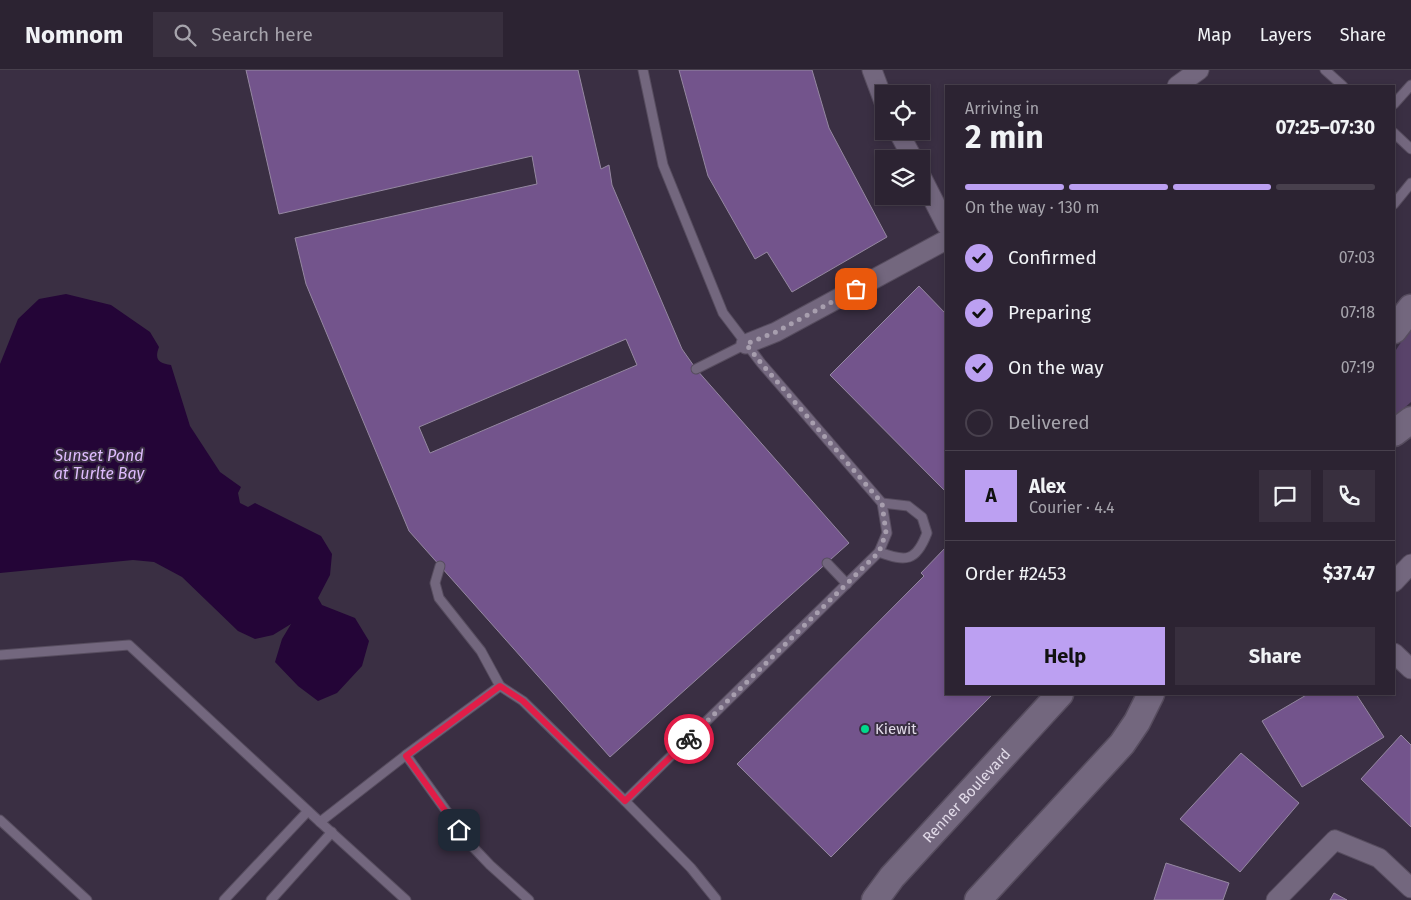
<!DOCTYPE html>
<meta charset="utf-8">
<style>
:root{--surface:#2c2332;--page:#382f3e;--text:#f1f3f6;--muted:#a6a4ac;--line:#48404d;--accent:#bca0f2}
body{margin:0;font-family:"Fira Sans",sans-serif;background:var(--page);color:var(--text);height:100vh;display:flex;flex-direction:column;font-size:19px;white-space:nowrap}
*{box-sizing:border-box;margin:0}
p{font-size:16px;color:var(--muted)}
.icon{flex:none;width:28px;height:28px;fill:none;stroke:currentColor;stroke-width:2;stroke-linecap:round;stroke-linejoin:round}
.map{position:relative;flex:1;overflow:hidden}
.drawer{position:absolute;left:945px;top:15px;width:450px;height:610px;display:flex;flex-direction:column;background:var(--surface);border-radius:0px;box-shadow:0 2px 8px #0003,0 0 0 1px var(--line)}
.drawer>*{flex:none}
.buttons{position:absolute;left:875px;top:15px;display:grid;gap:10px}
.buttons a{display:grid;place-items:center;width:55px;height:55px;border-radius:0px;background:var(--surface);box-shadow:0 2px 8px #0003,0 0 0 1px var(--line);font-size:25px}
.pin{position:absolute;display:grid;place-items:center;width:42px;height:42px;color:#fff;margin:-21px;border-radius:10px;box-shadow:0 2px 8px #0006}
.courier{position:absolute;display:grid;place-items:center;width:50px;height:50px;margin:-25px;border:4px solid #e11d48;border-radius:50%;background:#fff;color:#222;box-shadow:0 1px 6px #0007}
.headline em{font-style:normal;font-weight:700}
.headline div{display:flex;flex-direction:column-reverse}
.headline{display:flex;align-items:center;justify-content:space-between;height:85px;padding:0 20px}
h1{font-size:32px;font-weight:700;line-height:38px}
.bar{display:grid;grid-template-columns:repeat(4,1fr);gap:8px 5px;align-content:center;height:60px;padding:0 20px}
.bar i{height:6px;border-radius:4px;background:var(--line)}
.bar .active{background:var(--accent)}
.bar p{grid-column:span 4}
.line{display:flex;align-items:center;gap:12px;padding:0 20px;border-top:1px solid var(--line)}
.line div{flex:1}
.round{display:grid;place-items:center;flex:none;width:52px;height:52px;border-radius:0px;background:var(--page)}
ol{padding:0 20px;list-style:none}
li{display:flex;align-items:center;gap:15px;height:55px}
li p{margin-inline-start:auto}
li .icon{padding:5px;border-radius:50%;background:var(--accent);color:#111;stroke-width:4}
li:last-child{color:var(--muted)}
li i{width:28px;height:28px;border:2px solid var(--line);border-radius:50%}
.action{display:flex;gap:10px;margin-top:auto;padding:10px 20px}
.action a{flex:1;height:58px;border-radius:0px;background:var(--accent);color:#111;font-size:20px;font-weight:700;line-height:58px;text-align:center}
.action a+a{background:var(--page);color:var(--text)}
header{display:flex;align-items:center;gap:30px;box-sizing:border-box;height:70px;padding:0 25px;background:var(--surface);border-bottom:1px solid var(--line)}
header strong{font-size:24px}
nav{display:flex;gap:28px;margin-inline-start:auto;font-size:18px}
.search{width:350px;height:45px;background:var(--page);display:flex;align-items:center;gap:12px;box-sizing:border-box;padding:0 18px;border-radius:0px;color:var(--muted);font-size:19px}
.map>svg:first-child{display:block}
</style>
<header>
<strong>Nomnom</strong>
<div class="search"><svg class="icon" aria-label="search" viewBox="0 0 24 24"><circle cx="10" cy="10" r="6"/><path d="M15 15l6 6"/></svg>Search here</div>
<nav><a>Map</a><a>Layers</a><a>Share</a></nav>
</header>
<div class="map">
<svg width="1411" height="830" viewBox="0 0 1411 830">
<rect width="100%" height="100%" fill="#3a2f43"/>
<!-- green -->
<polygon fill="#59436a" points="1411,257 1411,332 1394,347 1394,283"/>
<!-- water -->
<path fill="#240537" d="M66,224L111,235L150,262L159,277C154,290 159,293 171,295L190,356L220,402L241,417L238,423L240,433L248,437L255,433L321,466L332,484L330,505L318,528L322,535L355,548L369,571L362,596L337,623L318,631L298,616L275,592L282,569L291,554L273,565L255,569L238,561L182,507L154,492L133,490L0,503V294L18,249L39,229Z"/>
<!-- building -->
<g fill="#73548c" stroke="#9588a1" fill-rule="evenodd">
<path d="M246,0H578L601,99L609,95L612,115L682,279L696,299L849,473L610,687L409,461L306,214L295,168L537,114L532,86L279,144ZM626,269L637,295L430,383L419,357Z"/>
<polygon points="679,0 812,0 829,58 887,167 792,222 767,182 755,189 708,106"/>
<polygon points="919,216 946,244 946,422 830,305"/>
<polygon points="946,477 946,624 993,624 831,787 737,694 924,506 921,503"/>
<polygon points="1308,624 1356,624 1384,667 1302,717 1262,651"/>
<polygon points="1401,665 1411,675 1411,757 1361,709"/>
<polygon points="1241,683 1299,733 1240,802 1180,749"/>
<polygon points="1166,793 1229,813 1223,830 1154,830"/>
<polygon points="1334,823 1347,830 1330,830"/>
</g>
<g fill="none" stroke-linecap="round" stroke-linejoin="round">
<defs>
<g id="lane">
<polyline points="1325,0 1343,16"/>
<polyline points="1394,34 1411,15"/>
<polyline points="1394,63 1411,79"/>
<polyline points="1394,134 1411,113"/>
<polyline points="696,299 746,274"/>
<path d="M879,482C906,492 916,492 927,463L922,447L908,436L882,433"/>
<polyline points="827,493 847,514"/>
<polyline points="440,496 435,513 439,528 481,581 500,616"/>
<polyline points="0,585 129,575 320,752 406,685 500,616 523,631 625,731 879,482 887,463 882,433 761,293 723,243 663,95 643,0"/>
<polyline points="406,685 471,775 490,795 529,830"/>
<polyline points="625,731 691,798 716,829"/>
<polyline points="0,750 87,830"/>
<polyline points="320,752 406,830"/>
<polyline points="224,830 308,741"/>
<polyline points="271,830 332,762"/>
</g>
<g id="street">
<polyline points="872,0 884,32"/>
<polyline points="1177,16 1199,0"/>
<polyline points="898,61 913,89"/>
<polyline points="921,106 946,155"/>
<polyline points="746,274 776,262 946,170"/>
<polyline points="1394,512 1411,494"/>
<polyline points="1394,583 1411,599"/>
<polyline points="1276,830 1335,770 1379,788 1411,818"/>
</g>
<g id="secondary">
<polyline points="1394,260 1411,238"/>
<polyline points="1394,363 1411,350"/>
<path id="s1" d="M875,830L892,807L1060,624"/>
<polyline points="978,830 1122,674 1137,652 1151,624"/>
</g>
</defs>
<!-- lane casing -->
<use href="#lane" stroke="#574d5f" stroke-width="11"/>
<!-- street casing -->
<use href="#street" stroke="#574d5f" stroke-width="21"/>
<!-- secondary casing -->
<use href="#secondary" stroke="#574d5f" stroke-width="29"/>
<!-- lane -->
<use href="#lane" stroke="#73677e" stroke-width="9"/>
<!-- street -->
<use href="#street" stroke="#73677e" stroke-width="19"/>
<!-- secondary -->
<use href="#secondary" stroke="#73677e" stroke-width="26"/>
</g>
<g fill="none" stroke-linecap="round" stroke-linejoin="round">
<!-- done -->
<polyline stroke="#a79eae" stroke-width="5" stroke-dasharray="0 9" points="689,669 879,482 886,463 882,433 761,293 746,274 776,262 856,219"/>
<!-- route -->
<polyline stroke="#e11d48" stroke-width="6" points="459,760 406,686 500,616 523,631 625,731 689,669"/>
</g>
<!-- markers -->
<circle fill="#00d98c" stroke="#3a2f43" stroke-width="2" cx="865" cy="659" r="5"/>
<g text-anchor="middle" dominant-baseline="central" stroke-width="4" stroke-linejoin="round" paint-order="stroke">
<!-- poi labels -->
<g font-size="15" fill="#e1dae8" stroke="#3a2f43" text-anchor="start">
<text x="875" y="659">Kiewit</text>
</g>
<!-- street labels -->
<g font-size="15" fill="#e1dae8" stroke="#3a2f43">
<text stroke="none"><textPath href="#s1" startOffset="139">Renner Boulevard</textPath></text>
</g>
<!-- water labels -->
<g font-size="16" font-style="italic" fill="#dfbcfe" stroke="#3a2f43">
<text x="99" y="385">Sunset Pond<tspan x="99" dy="18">at Turlte Bay</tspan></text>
</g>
</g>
</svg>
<div class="buttons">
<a><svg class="icon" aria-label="locate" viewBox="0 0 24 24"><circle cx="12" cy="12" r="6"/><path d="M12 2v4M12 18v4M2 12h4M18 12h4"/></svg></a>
<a><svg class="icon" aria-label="layers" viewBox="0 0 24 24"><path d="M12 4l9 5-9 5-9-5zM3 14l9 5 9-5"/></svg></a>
</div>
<div class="pin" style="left:856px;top:219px;background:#ea580c"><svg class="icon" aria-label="bag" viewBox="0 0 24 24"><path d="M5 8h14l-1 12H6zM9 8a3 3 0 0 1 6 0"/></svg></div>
<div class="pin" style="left:459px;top:760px;background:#1f2937"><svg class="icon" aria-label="home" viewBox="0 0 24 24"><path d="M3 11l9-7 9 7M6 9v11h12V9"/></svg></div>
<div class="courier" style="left:689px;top:669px"><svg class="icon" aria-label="bike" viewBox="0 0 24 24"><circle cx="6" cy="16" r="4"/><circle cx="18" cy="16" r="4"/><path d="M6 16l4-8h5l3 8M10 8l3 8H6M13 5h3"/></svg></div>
<section class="drawer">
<div class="headline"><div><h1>2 min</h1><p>Arriving in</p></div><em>07:25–07:30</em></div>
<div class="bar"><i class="active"></i><i class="active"></i><i class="active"></i><i></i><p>On the way · 130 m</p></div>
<ol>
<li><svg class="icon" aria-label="check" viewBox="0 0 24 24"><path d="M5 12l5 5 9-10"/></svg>Confirmed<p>07:03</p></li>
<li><svg class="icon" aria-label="check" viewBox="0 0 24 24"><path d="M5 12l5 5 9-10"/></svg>Preparing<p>07:18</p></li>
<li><svg class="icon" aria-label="check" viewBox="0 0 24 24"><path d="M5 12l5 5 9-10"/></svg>On the way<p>07:19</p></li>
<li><i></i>Delivered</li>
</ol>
<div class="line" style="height:90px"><b class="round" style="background:var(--accent);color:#111">A</b><div><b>Alex</b><p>Courier · 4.4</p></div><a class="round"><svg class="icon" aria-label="chat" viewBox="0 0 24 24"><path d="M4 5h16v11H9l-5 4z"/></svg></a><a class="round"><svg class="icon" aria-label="phone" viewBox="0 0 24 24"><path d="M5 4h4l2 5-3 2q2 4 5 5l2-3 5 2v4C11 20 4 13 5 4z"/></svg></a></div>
<div class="line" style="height:65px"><div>Order #2453</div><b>$37.47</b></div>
<div class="action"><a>Help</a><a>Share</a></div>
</section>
</div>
